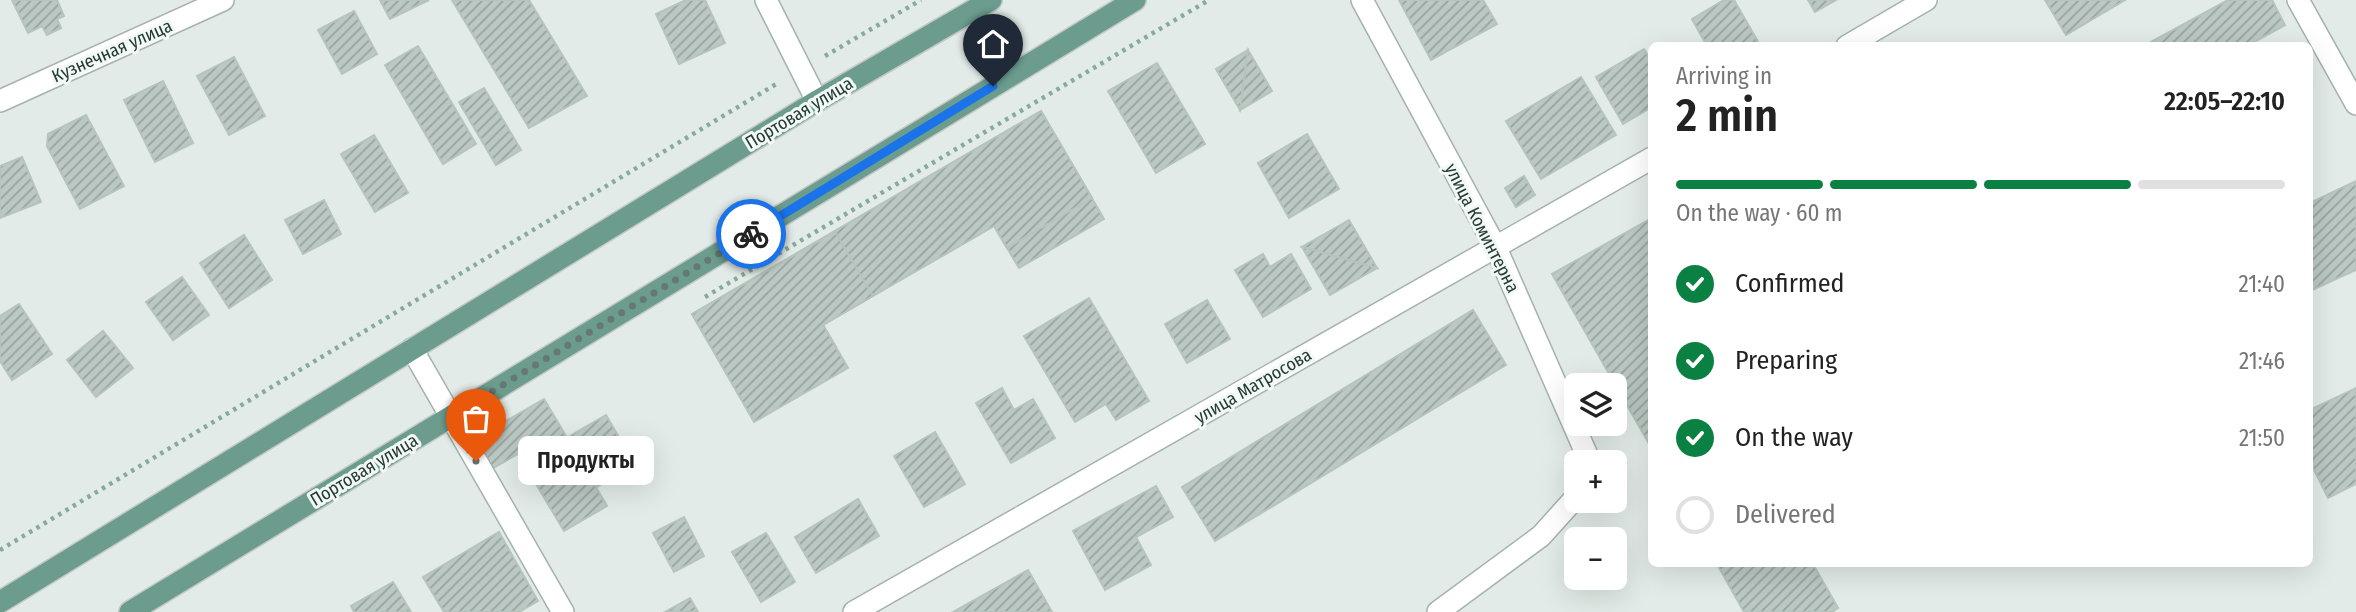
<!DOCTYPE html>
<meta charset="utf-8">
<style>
:root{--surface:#fff;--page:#f2f2f2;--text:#222;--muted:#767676;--line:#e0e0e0;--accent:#0b8043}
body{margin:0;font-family:"Fira Sans Condensed",sans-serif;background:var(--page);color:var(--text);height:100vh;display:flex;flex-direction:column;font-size:26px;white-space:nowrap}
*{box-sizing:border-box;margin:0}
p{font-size:23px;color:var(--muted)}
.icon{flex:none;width:38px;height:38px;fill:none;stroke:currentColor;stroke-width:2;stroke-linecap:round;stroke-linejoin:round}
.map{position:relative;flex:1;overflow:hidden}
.sheet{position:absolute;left:1648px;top:42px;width:665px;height:525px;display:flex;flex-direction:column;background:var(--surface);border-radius:10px;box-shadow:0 7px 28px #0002}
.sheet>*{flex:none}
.buttons{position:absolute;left:1564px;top:373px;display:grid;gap:14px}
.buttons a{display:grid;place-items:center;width:63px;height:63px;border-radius:10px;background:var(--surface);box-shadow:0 7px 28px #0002;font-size:35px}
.pin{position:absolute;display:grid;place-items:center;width:60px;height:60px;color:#fff;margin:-72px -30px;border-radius:50% 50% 50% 0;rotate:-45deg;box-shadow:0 0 7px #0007}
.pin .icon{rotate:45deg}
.courier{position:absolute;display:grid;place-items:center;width:70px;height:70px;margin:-35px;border:5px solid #1a73e8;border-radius:50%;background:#fff;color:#222;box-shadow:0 2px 9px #0007}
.bubble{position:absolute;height:49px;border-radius:10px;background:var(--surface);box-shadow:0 7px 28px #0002;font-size:23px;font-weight:600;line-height:49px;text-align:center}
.headline em{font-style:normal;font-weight:600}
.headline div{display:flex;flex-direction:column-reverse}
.headline{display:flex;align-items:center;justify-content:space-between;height:119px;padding:0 28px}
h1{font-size:46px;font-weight:600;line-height:52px}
.bar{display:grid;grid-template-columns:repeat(4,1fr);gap:10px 7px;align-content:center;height:84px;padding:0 28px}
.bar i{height:9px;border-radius:5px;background:var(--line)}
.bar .selected{background:var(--accent)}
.bar p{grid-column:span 4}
ol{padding:0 28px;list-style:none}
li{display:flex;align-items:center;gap:21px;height:77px}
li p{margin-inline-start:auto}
li .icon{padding:7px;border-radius:50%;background:var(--accent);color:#fff;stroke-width:4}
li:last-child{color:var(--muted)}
li i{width:38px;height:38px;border:4px solid var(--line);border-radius:50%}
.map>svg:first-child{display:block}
</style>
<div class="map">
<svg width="2356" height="612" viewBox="0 0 2356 612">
<defs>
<pattern id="building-hatch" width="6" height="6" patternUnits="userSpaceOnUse" patternTransform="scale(1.75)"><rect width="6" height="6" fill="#bbc8c3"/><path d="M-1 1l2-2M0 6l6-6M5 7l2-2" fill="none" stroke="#98a39f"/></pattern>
</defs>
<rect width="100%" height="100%" fill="#e2ebe7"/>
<!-- building -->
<g fill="url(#building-hatch)" stroke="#b5c4bd" stroke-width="2">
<polygon points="12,0 57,0 64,16 57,19 61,28 47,35 42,26 28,33"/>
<polygon points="380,0 429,0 390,19"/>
<polygon points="452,0 529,0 587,96 529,128"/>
<polygon points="686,0 705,0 725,43 679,64 656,14"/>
<polygon points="1399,0 1483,0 1497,24 1431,60"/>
<polygon points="1724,0 1734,0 1760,45 1707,46 1692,19"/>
<polygon points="1808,0 1836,0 1815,12"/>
<polygon points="2045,0 2125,0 2066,35"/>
<polygon points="2228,0 2272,0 2285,25 2247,46 2153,46 2151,42"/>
<polygon points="354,11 377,54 342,74 318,30"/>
<polygon points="418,46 476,144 443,164 385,65"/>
<polygon points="1644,49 1652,62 1652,107 1623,124 1596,77"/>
<polygon points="1248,50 1240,110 1216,69"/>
<polygon points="1248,50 1272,91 1240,110"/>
<polygon points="234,57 265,116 229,135 197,76"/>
<polygon points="1157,63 1205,144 1156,173 1108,91"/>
<polygon points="1581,77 1616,135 1541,179 1506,121"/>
<polygon points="163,81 193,143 155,162 124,100"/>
<polygon points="484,88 521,150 496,165 459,102"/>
<polygon points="1041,111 1104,219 1019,268 994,226 935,260 897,195"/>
<polygon points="1041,111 1092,198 1007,248 994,226 823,325 836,347 743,401 692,314"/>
<polygon points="86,115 124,186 80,209 47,146 48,134"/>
<polygon points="1307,134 1339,189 1289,218 1258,163"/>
<polygon points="374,135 408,193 375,212 341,154"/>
<polygon points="22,157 41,202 0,218 0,166"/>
<polygon points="1524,176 1535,195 1516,207 1505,188"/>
<polygon points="2356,181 2356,270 2310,291 2310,203"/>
<polygon points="324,200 341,234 303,254 285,220"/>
<polygon points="1652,218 1652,449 1552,274"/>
<polygon points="1349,220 1377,268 1302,247"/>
<polygon points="835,232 873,296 823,325 848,368 754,422 692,314"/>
<polygon points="244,235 272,280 229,308 200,263"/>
<polygon points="1302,247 1377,268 1330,295"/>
<polygon points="1263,254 1270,267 1291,254 1311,289 1263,317 1235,270"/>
<polygon points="182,277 209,315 173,340 146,302"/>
<polygon points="1089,298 1149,401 1116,420 1106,404 1075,422 1024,336"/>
<polygon points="1207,300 1230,339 1187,363 1165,324"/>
<polygon points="19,304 52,354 12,380 0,361 0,316"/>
<polygon points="1473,310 1506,365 1215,541 1182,487"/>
<polygon points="103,331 133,368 96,397 67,360"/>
<polygon points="1002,388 1014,410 1033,399 1055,438 1011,463 976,403"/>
<polygon points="2356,388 2356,484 2328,498 2310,462 2310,410"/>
<polygon points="544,399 566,436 523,462 518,454 490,470 473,440"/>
<polygon points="606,415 635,465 597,487 568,437"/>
<polygon points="935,432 965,484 924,507 894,456"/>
<polygon points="566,436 607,506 564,531 523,462"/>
<polygon points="1156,486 1173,517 1136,537 1151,565 1105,590 1073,531"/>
<polygon points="858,499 879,536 816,573 795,537"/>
<polygon points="684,517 704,556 674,572 653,533"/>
<polygon points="499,532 538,601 519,612 444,612 423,577"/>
<polygon points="766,533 795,582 761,602 732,552"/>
<polygon points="1717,564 1813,564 1838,608 1832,612 1744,612"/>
<polygon points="1028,570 1052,612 953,612"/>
<polygon points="393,582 411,612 354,612 351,606"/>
<polygon points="690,598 698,612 665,612"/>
</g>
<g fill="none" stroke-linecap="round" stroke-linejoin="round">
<defs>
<g id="street">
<polyline points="766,0 817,101"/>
<polyline points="1362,0 1496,248 1590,462"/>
<polyline points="2298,0 2356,104"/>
<polyline points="1847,46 1926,0"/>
<polyline points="0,101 223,0"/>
<polyline points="412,349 563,612"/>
<polyline points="854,612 1652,158"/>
<polyline points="1438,612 1541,536 1577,496"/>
</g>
<g id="primary">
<polyline points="0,602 817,101 991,0"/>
<polyline points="130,612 1135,0"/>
</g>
</defs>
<!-- street casing -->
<use href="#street" stroke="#a5b2ad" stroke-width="24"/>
<!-- primary casing -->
<use href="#primary" stroke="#c2c8c6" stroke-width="24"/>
<!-- path -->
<g stroke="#86ab9e" stroke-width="4.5" stroke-dasharray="3.5 5" stroke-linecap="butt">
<polyline points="825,56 921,0"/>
<polyline points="705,297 1209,0"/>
<polyline points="0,550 778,83"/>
</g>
<!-- street -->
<use href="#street" stroke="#fff" stroke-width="21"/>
<!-- primary -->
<use href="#primary" stroke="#6b9c8e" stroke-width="21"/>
</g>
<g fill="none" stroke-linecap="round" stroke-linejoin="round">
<!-- done -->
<polyline stroke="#667872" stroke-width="7" stroke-dasharray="0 12.6" points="476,461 450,417 751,234"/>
<!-- route -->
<polyline stroke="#1a73e8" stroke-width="9" points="751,234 993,86"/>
</g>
<g text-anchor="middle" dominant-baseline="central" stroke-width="6" stroke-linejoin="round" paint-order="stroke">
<!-- street labels -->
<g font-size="18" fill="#243a33" stroke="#f2f8f5">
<text transform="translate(112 51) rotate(-24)">Кузнечная улица</text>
<text transform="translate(799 113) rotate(-31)">Портовая улица</text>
<text transform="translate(1482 228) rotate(63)">улица Коминтерна</text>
<text transform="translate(1253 386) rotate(-30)">улица Матросова</text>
<text transform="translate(364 470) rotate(-31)">Портовая улица</text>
</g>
</g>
</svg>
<div class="buttons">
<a><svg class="icon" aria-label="layers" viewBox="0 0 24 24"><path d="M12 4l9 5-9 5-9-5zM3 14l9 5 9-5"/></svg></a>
<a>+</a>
<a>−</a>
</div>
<div class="pin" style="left:476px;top:461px;background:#ea580c"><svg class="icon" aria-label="bag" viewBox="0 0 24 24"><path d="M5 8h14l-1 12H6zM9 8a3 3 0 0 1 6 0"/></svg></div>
<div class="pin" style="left:993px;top:86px;background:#1f2937"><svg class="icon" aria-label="home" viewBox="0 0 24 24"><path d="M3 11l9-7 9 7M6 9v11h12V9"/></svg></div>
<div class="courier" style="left:751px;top:234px"><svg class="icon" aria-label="bike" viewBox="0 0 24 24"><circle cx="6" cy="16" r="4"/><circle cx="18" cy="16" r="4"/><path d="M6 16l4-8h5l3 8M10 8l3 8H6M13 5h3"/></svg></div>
<div class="bubble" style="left:518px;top:436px;width:136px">Продукты</div>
<section class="sheet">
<div class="headline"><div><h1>2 min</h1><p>Arriving in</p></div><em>22:05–22:10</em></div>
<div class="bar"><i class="selected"></i><i class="selected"></i><i class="selected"></i><i></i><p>On the way · 60 m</p></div>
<ol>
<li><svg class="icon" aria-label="check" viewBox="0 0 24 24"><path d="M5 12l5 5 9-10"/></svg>Confirmed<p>21:40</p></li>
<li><svg class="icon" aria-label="check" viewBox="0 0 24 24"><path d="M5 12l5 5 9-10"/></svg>Preparing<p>21:46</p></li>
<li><svg class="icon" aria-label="check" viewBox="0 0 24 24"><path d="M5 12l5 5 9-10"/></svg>On the way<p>21:50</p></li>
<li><i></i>Delivered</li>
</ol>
</section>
</div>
